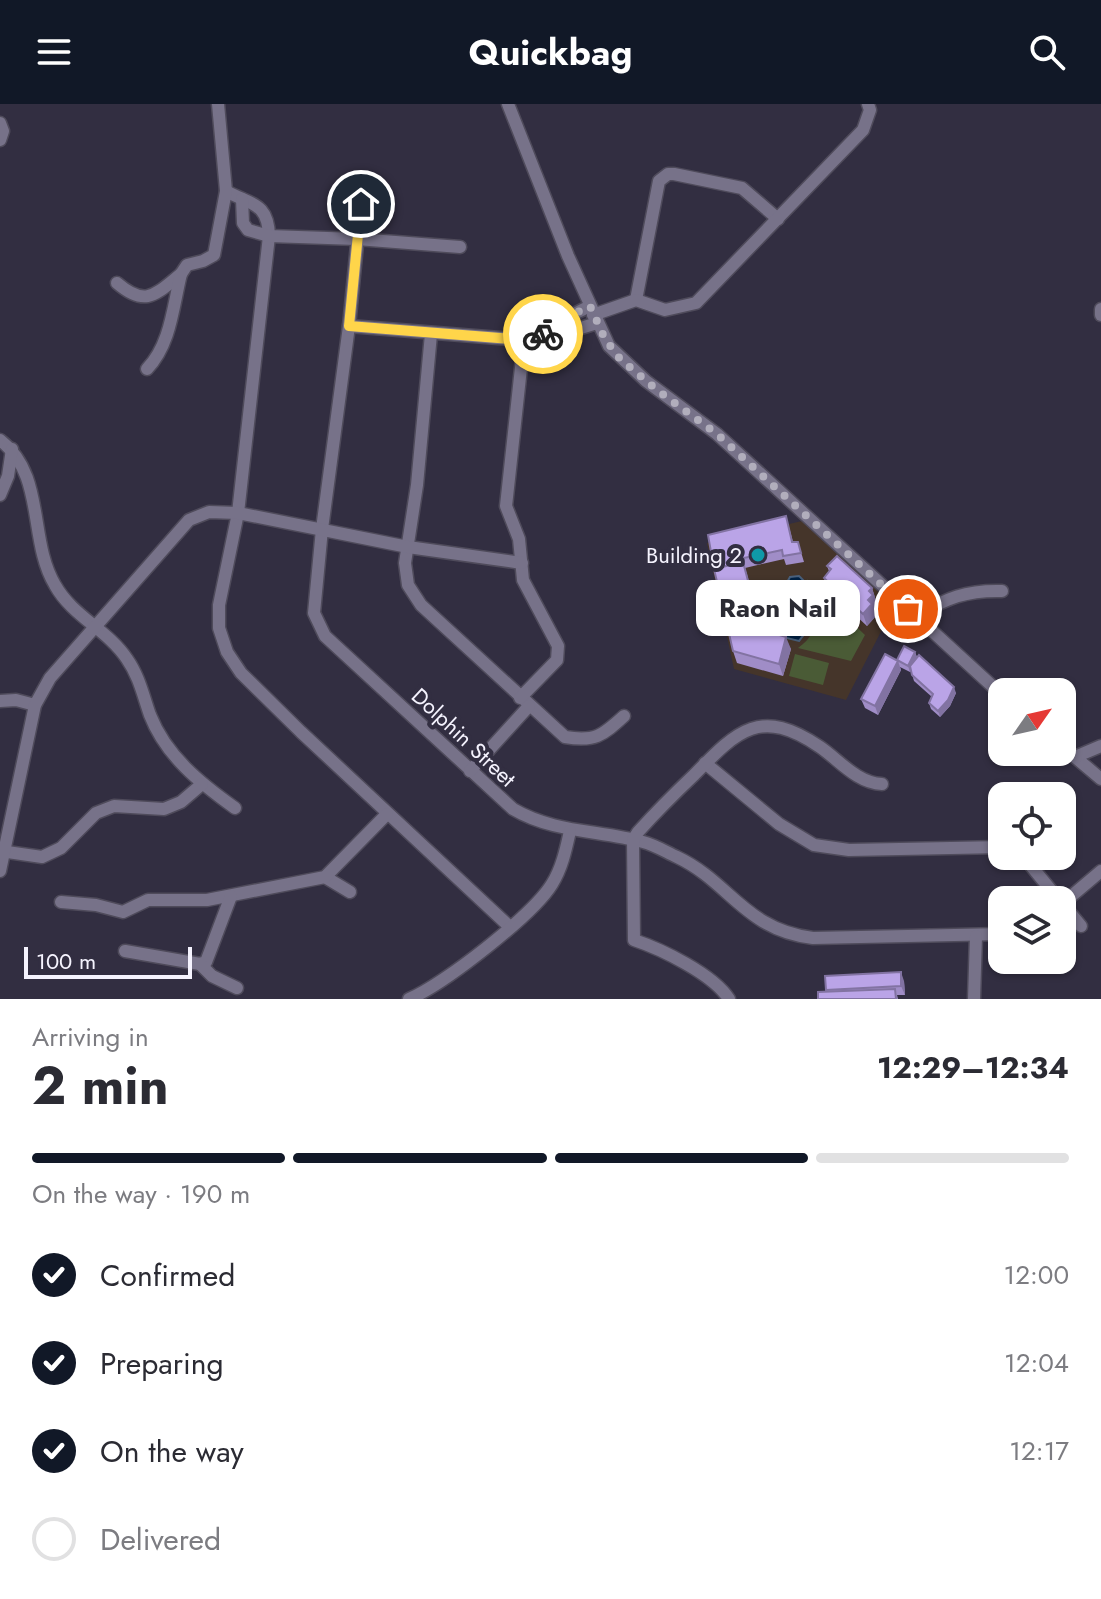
<!DOCTYPE html>
<meta charset="utf-8">
<style>
:root{--surface:#fff;--page:#f2f2f3;--text:#2b2b33;--muted:#7c7c81;--line:#e1e1e2;--accent:#111827}
body{margin:0;font-family:Jost,sans-serif;background:var(--page);color:var(--text);height:100vh;display:flex;flex-direction:column;font-size:30px;white-space:nowrap}
*{box-sizing:border-box;margin:0}
p{font-size:26px;color:var(--muted)}
.icon{flex:none;width:44px;height:44px;fill:none;stroke:currentColor;stroke-width:2;stroke-linecap:round;stroke-linejoin:round}
.map{position:relative;height:895px;overflow:hidden}
.panel{display:flex;flex-direction:column;background:var(--surface);flex:1}
.panel>*{flex:none}
.needle{width:52px;rotate:56deg}
.controls{position:absolute;left:988px;top:574px;display:grid;gap:16px}
.controls a{display:grid;place-items:center;width:88px;height:88px;border-radius:16px;background:var(--surface);box-shadow:0 2px 6px #0004;font-size:40px}
.scale{position:absolute;left:24px;bottom:20px;width:168px;box-sizing:border-box;padding-left:8px;border:4px solid #f5f3fe;border-top:0;font-size:22px;line-height:28px;white-space:nowrap;color:#f5f3fe;-webkit-text-stroke:6px #322e41;paint-order:stroke}
.pin{position:absolute;display:grid;place-items:center;width:68px;height:68px;color:#fff;margin:-34px;border:4px solid #fff;border-radius:50%;box-shadow:0 2px 8px #0007}
.courier{position:absolute;display:grid;place-items:center;width:80px;height:80px;margin:-40px;border:6px solid #ffd54a;border-radius:50%;background:#fff;color:#222;box-shadow:0 2px 10px #0007}
.bubble{position:absolute;height:56px;border-radius:16px;background:var(--surface);box-shadow:0 2px 6px #0004;font-size:26px;font-weight:700;line-height:56px;text-align:center}
.overview em{font-style:normal;font-weight:700}
.overview div{display:flex;flex-direction:column-reverse}
.overview{display:flex;align-items:center;justify-content:space-between;height:136px;padding:0 32px}
h1{font-size:52px;font-weight:700;line-height:60px}
.bar{display:grid;grid-template-columns:repeat(4,1fr);gap:12px 8px;align-content:center;height:96px;padding:0 32px}
.bar i{height:10px;border-radius:6px;background:var(--line)}
.bar .current{background:var(--accent)}
.bar p{grid-column:span 4}
ol{padding:0 32px;list-style:none}
li{display:flex;align-items:center;gap:24px;height:88px}
li p{margin-inline-start:auto}
li .icon{padding:8px;border-radius:50%;background:var(--accent);color:#fff;stroke-width:4}
li:last-child{color:var(--muted)}
li i{width:44px;height:44px;border:4px solid var(--line);border-radius:50%}
header{display:flex;justify-content:space-between;align-items:center;height:104px;padding:0 32px;background:var(--accent);color:#fff;font-size:36px;font-weight:700}
.map>svg:first-child{display:block}
</style>
<header><svg class="icon" aria-label="menu" viewBox="0 0 24 24"><path d="M4 6h16M4 12h16M4 18h16"/></svg>Quickbag<svg class="icon" aria-label="search" viewBox="0 0 24 24"><circle cx="10" cy="10" r="6"/><path d="M15 15l6 6"/></svg></header>
<div class="map">
<svg width="1101" height="895" viewBox="0 0 1101 895">
<rect width="100%" height="100%" fill="#322e41"/>
<!-- education -->
<polygon fill="#45352a" points="802,417 894,502 846,596 734,565 707,439"/>
<!-- green -->
<g fill="#4a5b36">
<path d="M807,475L865,531L851,557L798,544C824,526 819,500 807,475Z"/>
<polygon points="795,550 829,559 823,581 789,572"/>
</g>
<!-- water -->
<path fill="#002246" stroke="#4a617d" stroke-width="2" d="M799,472C819,490 816,518 799,537L770,530L761,487L773,494L779,512L792,516L801,509L803,500L794,498L785,482L790,473Z"/>
<g fill="none" stroke-linecap="round" stroke-linejoin="round">
<defs>
<g id="minor">
<polyline points="508,0 568,152 609,242 646,277 717,330 1002,591"/>
<polyline points="0,19 3,27 0,36"/>
<path d="M226,87C251,101 268,98 269,132L238,409L219,501V524L227,548L241,569L301,628L510,823"/>
<polyline points="242,95 243,119 248,126 269,132 357,135 460,143"/>
<path d="M361,100L349,222L322,425L314,509L325,532L513,705C554,729 599,726 643,738C655,741 666,748 677,753C730,778 745,826 813,834L1002,830"/>
<path d="M117,179C146,204 156,190 181,170"/>
<polyline points="636,196 659,77 668,70 674,70 742,84 778,115"/>
<polyline points="590,202 564,215 551,228 571,227 597,219"/>
<polyline points="1101,205 1101,211"/>
<polyline points="593,211 636,196 665,206 696,199 863,26 870,6 868,0"/>
<polyline points="349,222 524,236 551,228"/>
<path d="M431,230L417,381L405,459L408,481L421,501L565,633C595,638 602,632 624,612"/>
<path d="M147,265C171,240 173,202 181,170L187,161L203,157L214,151L226,87L218,0"/>
<path d="M0,336C46,371 28,436 55,481C72,512 108,526 127,555C139,572 143,591 150,611C166,652 200,679 235,704"/>
<polyline points="0,391 8,372 12,345"/>
<path d="M916,512C947,494 966,486 1002,487"/>
<polyline points="520,594 557,556 558,542 523,476 519,435 506,402 524,236"/>
<polyline points="0,597 16,596 35,601"/>
<polyline points="1062,642 1101,675"/>
<polyline points="1075,653 1101,642"/>
<polyline points="705,659 779,720 814,741 849,746 1002,743"/>
<polyline points="470,667 529,602"/>
<polyline points="0,747 42,753 61,744 96,709 114,702 164,705 181,698 202,680"/>
<polyline points="1023,752 1059,796"/>
<polyline points="0,767 35,601 50,574 189,416 209,408 238,409 408,443 522,459"/>
<polyline points="325,773 350,788"/>
<polyline points="61,798 96,801 123,808 148,796 207,796 325,773 387,710"/>
<polyline points="1062,799 1081,822"/>
<polyline points="1062,800 1101,767"/>
<polyline points="125,847 200,860 206,858 231,792"/>
<polyline points="200,860 212,872 237,884"/>
<path d="M409,895C443,881 533,811 552,780C562,764 566,745 570,727"/>
<path d="M729,895C713,870 661,845 634,836L633,736L638,728C656,708 675,689 694,671C737,627 760,602 820,643C839,656 857,679 882,680"/>
<polyline points="974,895 976,832"/>
</g>
</defs>
<!-- minor casing -->
<use href="#minor" stroke="#4f4b5b" stroke-width="15"/>
<!-- minor -->
<use href="#minor" stroke="#777289" stroke-width="12"/>
</g>
<!-- wall -->
<g fill="#a08dc7">
<polygon points="786,412 793,438 798,438 804,458 786,461 784,455 745,464 761,523 774,525 775,529 791,545 783,572 737,559 733,547 714,465"/>
<polygon points="827,462 872,484 878,503 874,506 876,512 867,522 828,486 824,474 829,467"/>
<polygon points="915,548 917,553 956,589 950,602 940,613 931,605 929,599 932,593 914,577 911,567 910,568 900,563 901,566 878,611 865,604 861,595 897,557"/>
<polygon points="904,877 905,891 897,891 898,895 818,895 826,888 826,886"/>
</g>
<!-- shaded-wall -->
<g fill="#8273a2">
<polygon points="743,458 747,470 764,534 760,522"/>
<polygon points="872,484 878,503 874,506 876,512 867,522 863,510 868,496 869,487"/>
<polygon points="786,533 791,545 783,572 779,560"/>
<polygon points="915,548 917,554 910,568 908,562"/>
<polygon points="898,557 901,566 878,611 875,602"/>
<polygon points="954,583 956,589 950,602 940,613 938,607"/>
<polygon points="901,868 904,877 905,891 901,882"/>
</g>
<!-- building -->
<g fill="#baa4e7" stroke="#8273a2" stroke-width="2">
<polygon points="786,412 792,438 798,438 801,449 783,452 782,446 734,456 735,460 714,465 708,431"/>
<polygon points="837,452 872,484 869,487 873,491 868,496 872,500 863,510 824,474 831,465 827,462"/>
<polygon points="743,458 760,522 774,525 773,529 786,533 779,560 733,547 714,465"/>
<polygon points="904,542 915,548 908,562 897,556"/>
<polygon points="885,550 898,557 875,602 861,595"/>
<polygon points="919,551 954,583 948,596 938,607 929,599 933,590 912,571 910,562"/>
<polygon points="901,868 901,882 826,886 825,872"/>
<polygon points="895,885 896,895 818,895 818,888"/>
</g>
<g fill="none" stroke-linecap="round" stroke-linejoin="round">
<!-- done -->
<polyline stroke="#b1aebc" stroke-width="8" stroke-dasharray="0 14.4" points="543,230 551,228 564,215 590,202 605,235 620,255 657,286 717,330 908,505"/>
<!-- route -->
<polyline stroke="#ffd54a" stroke-width="10" points="361,100 349,222 524,236 543,230"/>
</g>
<!-- markers -->
<circle fill="#0f9aa8" stroke="#322e41" stroke-width="3" cx="758" cy="451" r="8"/>
<g text-anchor="middle" dominant-baseline="central" stroke-width="8" stroke-linejoin="round" paint-order="stroke">
<!-- poi labels -->
<g font-size="22" fill="#f5f3fe" stroke="#322e41" text-anchor="end">
<text x="742" y="451">Building 2</text>
</g>
<!-- street labels -->
<g font-size="22" fill="#f5f3fe" stroke="#322e41">
<text transform="translate(464 633) rotate(43)">Dolphin Street</text>
</g>
</g>
</svg>
<div class="controls">
<a><svg class="needle" viewBox="-14 -14 28 28"><path d="M0-13l5 13h-10z" fill="#e53935"/><path d="M0 13l5-13h-10z" fill="#7c7c81"/></svg></a>
<a><svg class="icon" aria-label="locate" viewBox="0 0 24 24"><circle cx="12" cy="12" r="6"/><path d="M12 2v4M12 18v4M2 12h4M18 12h4"/></svg></a>
<a><svg class="icon" aria-label="layers" viewBox="0 0 24 24"><path d="M12 4l9 5-9 5-9-5zM3 14l9 5 9-5"/></svg></a>
</div>
<div class="scale">100 m</div>
<div class="pin" style="left:908px;top:505px;background:#ea580c"><svg class="icon" aria-label="bag" viewBox="0 0 24 24"><path d="M5 8h14l-1 12H6zM9 8a3 3 0 0 1 6 0"/></svg></div>
<div class="pin" style="left:361px;top:100px;background:#1f2937"><svg class="icon" aria-label="home" viewBox="0 0 24 24"><path d="M3 11l9-7 9 7M6 9v11h12V9"/></svg></div>
<div class="courier" style="left:543px;top:230px"><svg class="icon" aria-label="bike" viewBox="0 0 24 24"><circle cx="6" cy="16" r="4"/><circle cx="18" cy="16" r="4"/><path d="M6 16l4-8h5l3 8M10 8l3 8H6M13 5h3"/></svg></div>
<div class="bubble" style="left:696px;top:476px;width:164px">Raon Nail</div>
</div>
<section class="panel">
<div class="overview"><div><h1>2 min</h1><p>Arriving in</p></div><em>12:29–12:34</em></div>
<div class="bar"><i class="current"></i><i class="current"></i><i class="current"></i><i></i><p>On the way · 190 m</p></div>
<ol>
<li><svg class="icon" aria-label="check" viewBox="0 0 24 24"><path d="M5 12l5 5 9-10"/></svg>Confirmed<p>12:00</p></li>
<li><svg class="icon" aria-label="check" viewBox="0 0 24 24"><path d="M5 12l5 5 9-10"/></svg>Preparing<p>12:04</p></li>
<li><svg class="icon" aria-label="check" viewBox="0 0 24 24"><path d="M5 12l5 5 9-10"/></svg>On the way<p>12:17</p></li>
<li><i></i>Delivered</li>
</ol>
</section>
